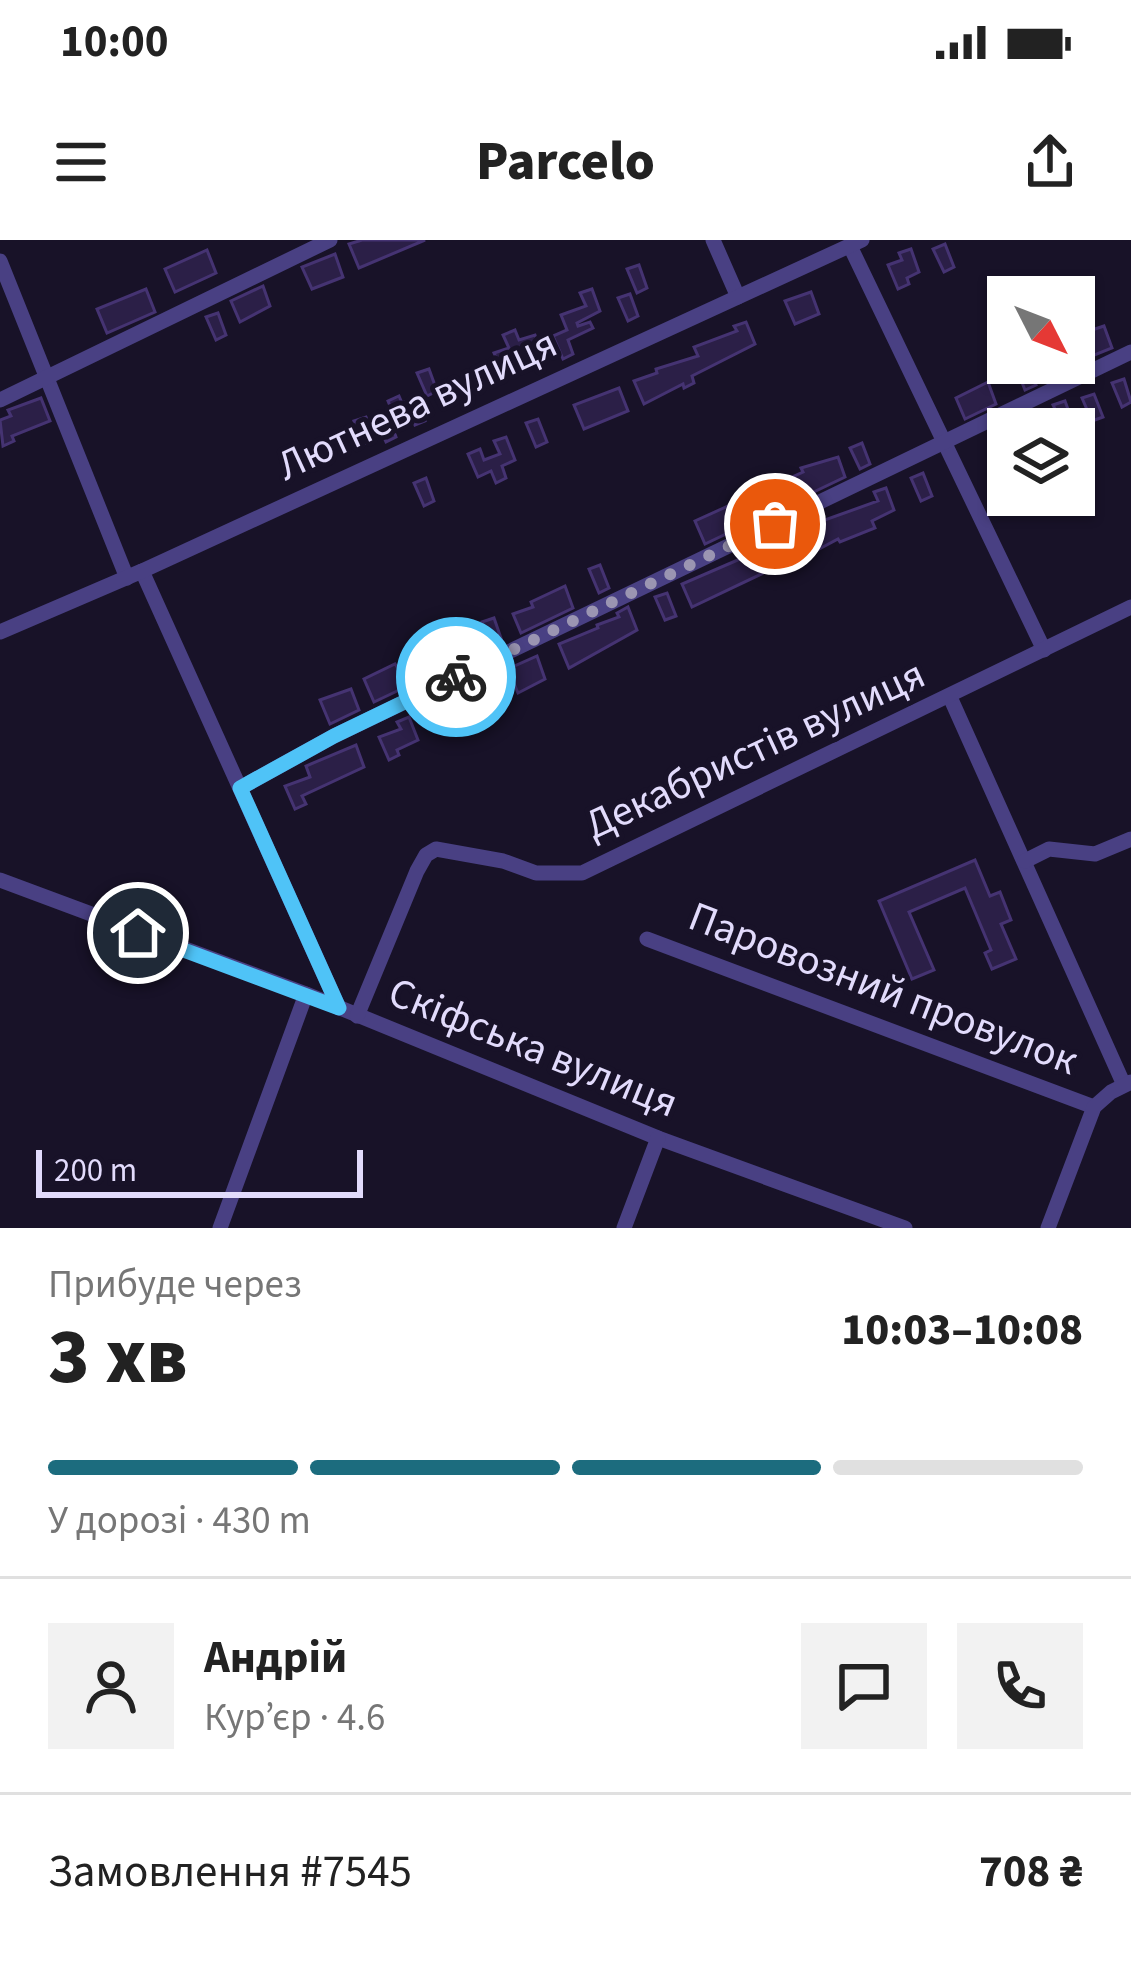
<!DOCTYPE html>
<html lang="uk">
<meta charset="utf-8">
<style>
:root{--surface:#fff;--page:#f2f2f2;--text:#222;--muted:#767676;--line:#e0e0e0;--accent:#1c6c7e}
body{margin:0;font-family:"Source Sans 3",sans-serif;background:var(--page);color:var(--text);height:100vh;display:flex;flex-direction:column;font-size:45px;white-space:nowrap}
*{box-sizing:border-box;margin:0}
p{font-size:39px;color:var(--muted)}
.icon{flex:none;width:66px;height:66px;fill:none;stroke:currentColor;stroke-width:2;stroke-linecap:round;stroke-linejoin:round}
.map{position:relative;height:988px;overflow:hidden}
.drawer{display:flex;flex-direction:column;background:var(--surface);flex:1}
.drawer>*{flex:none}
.needle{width:78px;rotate:132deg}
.buttons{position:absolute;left:987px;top:36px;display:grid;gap:24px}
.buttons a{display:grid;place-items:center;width:108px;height:108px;border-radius:0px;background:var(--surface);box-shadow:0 3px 9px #0004;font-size:60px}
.scale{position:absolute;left:36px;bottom:30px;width:327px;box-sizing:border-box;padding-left:12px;border:6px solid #e2dbfc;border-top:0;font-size:33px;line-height:42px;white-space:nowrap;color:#e2dbfc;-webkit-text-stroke:9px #181228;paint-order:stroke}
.pin{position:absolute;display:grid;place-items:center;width:102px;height:102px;color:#fff;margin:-51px;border:6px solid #fff;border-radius:50%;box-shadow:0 3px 12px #0007}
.courier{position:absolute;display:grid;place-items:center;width:120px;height:120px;margin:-60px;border:9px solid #4fc3f7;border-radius:50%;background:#fff;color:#222;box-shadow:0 3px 15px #0007}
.headline em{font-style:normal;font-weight:800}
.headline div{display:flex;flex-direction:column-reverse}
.headline{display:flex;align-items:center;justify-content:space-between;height:204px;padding:0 48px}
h1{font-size:78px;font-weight:800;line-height:90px}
.bar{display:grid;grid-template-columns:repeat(4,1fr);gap:18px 12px;align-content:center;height:144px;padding:0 48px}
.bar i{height:15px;border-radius:9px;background:var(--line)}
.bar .current{background:var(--accent)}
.bar p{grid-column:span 4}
.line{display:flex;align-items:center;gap:30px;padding:0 48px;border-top:3px solid var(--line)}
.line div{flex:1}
.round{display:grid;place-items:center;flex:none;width:126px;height:126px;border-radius:0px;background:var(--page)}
.status{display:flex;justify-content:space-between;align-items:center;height:84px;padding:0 60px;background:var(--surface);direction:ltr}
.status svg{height:33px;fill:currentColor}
header{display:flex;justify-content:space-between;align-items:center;height:156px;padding:0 48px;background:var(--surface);font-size:54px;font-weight:800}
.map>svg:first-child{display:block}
</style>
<div class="status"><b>10:00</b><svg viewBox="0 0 49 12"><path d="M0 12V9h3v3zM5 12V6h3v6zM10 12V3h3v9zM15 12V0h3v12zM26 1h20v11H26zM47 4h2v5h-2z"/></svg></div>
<header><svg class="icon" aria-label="menu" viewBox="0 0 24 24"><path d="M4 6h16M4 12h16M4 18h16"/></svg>Parcelo<svg class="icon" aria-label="share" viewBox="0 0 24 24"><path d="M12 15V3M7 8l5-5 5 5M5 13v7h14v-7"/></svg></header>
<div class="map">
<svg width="1131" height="988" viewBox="0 0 1131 988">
<rect width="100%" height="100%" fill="#181228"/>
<!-- building -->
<g fill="#2b1f47" stroke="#453372" stroke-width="3">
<polygon points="362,0 425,0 359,28 349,4"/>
<polygon points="945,4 954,27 944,32 933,9"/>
<polygon points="911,9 919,32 907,38 909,44 898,49 888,25 902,20 899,13"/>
<polygon points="207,10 216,33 175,52 165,29"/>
<polygon points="335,14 343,37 312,49 302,27"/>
<polygon points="639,25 647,48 637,53 627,29"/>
<polygon points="263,46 270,66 240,82 231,61"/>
<polygon points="146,49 155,72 107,93 97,69"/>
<polygon points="592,49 600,71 577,83 578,86 590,82 593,88 568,100 573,114 563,119 553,96 567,90 561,75 586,66 580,53"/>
<polygon points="811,52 819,74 795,84 785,61"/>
<polygon points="630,54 638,76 628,81 618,58"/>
<polygon points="218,73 226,95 216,100 206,77"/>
<polygon points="746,82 755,104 692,136 694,143 684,148 683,144 644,164 634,141 657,133 656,129 698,116 694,107 737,91 734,86"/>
<polygon points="1104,86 1112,108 1082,120 1074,96"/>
<polygon points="515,90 519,100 535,95 543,118 533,122 528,111 510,119 515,132 505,137 494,113 509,108 503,95"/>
<polygon points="1037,123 1066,123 1033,138 1036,145 1025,150 1017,130"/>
<polygon points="429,129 437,151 427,156 417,133"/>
<polygon points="1124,139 1131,162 1122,167 1112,143"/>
<polygon points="988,142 996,164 965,179 956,158"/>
<polygon points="619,148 628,171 584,189 574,165"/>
<polygon points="1094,154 1103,177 1092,181 1082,158"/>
<polygon points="399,156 402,163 417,158 425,181 415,185 412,177 392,186 396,197 386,202 383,195 364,204 354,181 366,177 368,182 393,173 388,161"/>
<polygon points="41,158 50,181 12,196 14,201 3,206 0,180 11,176 8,170"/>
<polygon points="1065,161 1073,183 1062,189 1039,189 1034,179 1056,171 1053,165"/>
<polygon points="538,179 547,202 536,207 526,183"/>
<polygon points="1003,194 1008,218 1002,222 992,198"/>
<polygon points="506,197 515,220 502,226 506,238 496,243 491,231 478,237 468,214 480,209 484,220 500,214 494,201"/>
<polygon points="862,203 870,224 860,229 850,208"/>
<polygon points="838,217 845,237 705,304 695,281 803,232 801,228"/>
<polygon points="923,233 932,256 921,261 911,238"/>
<polygon points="426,238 434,261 424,266 414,243"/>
<polygon points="886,248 894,270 872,281 875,288 840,302 838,299 776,332 774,328 692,367 682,344 747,316 745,313 790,300 788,296 807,290 805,287 878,261 874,252"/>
<polygon points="600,325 609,348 599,353 589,329"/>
<polygon points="565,346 573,368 521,393 513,374 533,367 531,362"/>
<polygon points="667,353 676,376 665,380 655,357"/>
<polygon points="628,367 637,390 569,428 559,404 598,388 597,385 619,377 617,373"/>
<polygon points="494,378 502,401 374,462 364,439 395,424 397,427 431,415 428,409 469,395 484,387 482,382"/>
<polygon points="537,416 545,439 518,453 508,429"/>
<polygon points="486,443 495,466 484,471 474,447"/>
<polygon points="351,449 359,470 330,484 320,460"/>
<polygon points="455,456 463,479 453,484 443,460"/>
<polygon points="409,477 418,500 397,510 399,515 389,520 379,497 401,489 397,482"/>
<polygon points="356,505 364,527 302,556 306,564 295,569 285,546 310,537 306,526"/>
<polygon points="975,620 990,656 1000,652 1011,680 1001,684 1016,719 992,729 985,713 991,710 965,648 909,672 934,730 912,739 879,661"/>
</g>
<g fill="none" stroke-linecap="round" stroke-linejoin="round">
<!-- minor -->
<g stroke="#494083" stroke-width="15">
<polyline points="713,0 738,57"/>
<polyline points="850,6 1044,410"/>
<polyline points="0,21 127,338"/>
<polyline points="0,160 330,0"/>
<polyline points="142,331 339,768"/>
<polyline points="0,392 142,331 862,0"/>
<polyline points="950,457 1124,845"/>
<polyline points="240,548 334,496 1131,112"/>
<polyline points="1025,621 1049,609 1095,614 1131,599"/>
<polyline points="0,640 306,754 658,898 905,988"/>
<polyline points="647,699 1094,867"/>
<polyline points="357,776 417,631 426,615 436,609 503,621 536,633 582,633 1131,367"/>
<polyline points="220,988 306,754"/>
<polyline points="624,988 658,898"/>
<polyline points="1048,988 1094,867 1111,852 1131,842"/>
</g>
</g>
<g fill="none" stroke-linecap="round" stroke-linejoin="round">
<!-- done -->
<polyline stroke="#9b95b2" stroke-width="12" stroke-dasharray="0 21.6" points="456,437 775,284"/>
<!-- route -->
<polyline stroke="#4fc3f7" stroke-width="15" points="138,693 339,768 240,548 334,496 456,437"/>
</g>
<g text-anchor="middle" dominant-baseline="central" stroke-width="10" stroke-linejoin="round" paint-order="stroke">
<!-- street labels -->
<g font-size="42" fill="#e2dbfc" stroke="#181228">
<text transform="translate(417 165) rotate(-25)">Лютнева вулиця</text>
<text transform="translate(755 510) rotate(-25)">Декабристів вулиця</text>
<text transform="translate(883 749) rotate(21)">Паровозний провулок</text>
<text transform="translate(533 808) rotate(22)">Скіфська вулиця</text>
</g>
</g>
</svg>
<div class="buttons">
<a><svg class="needle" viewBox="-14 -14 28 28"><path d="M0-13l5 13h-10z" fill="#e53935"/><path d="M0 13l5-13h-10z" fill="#767676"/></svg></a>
<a><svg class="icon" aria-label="layers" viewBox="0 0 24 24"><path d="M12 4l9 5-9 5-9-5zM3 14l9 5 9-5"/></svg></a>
</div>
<div class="scale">200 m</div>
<div class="pin" style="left:775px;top:284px;background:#ea580c"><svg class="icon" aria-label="bag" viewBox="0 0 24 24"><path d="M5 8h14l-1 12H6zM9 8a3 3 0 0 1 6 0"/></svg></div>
<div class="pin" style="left:138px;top:693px;background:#1f2937"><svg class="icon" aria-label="home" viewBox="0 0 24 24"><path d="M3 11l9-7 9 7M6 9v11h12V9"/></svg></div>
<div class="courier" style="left:456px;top:437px"><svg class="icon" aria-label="bike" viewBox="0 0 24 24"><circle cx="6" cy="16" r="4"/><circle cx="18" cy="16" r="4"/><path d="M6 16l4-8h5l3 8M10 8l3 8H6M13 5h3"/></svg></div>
</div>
<section class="drawer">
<div class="headline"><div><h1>3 хв</h1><p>Прибуде через</p></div><em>10:03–10:08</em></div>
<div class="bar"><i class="current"></i><i class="current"></i><i class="current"></i><i></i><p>У дорозі · 430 m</p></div>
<div class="line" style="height:216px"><a class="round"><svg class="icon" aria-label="person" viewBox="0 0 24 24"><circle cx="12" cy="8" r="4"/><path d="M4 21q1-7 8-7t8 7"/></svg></a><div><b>Андрій</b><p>Кур’єр · 4.6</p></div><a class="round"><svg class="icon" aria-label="chat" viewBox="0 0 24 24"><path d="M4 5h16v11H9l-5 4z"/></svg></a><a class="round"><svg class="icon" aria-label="phone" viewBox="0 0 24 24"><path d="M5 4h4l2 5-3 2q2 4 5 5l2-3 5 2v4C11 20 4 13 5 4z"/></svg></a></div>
<div class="line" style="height:156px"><div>Замовлення #7545</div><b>708 ₴</b></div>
</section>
